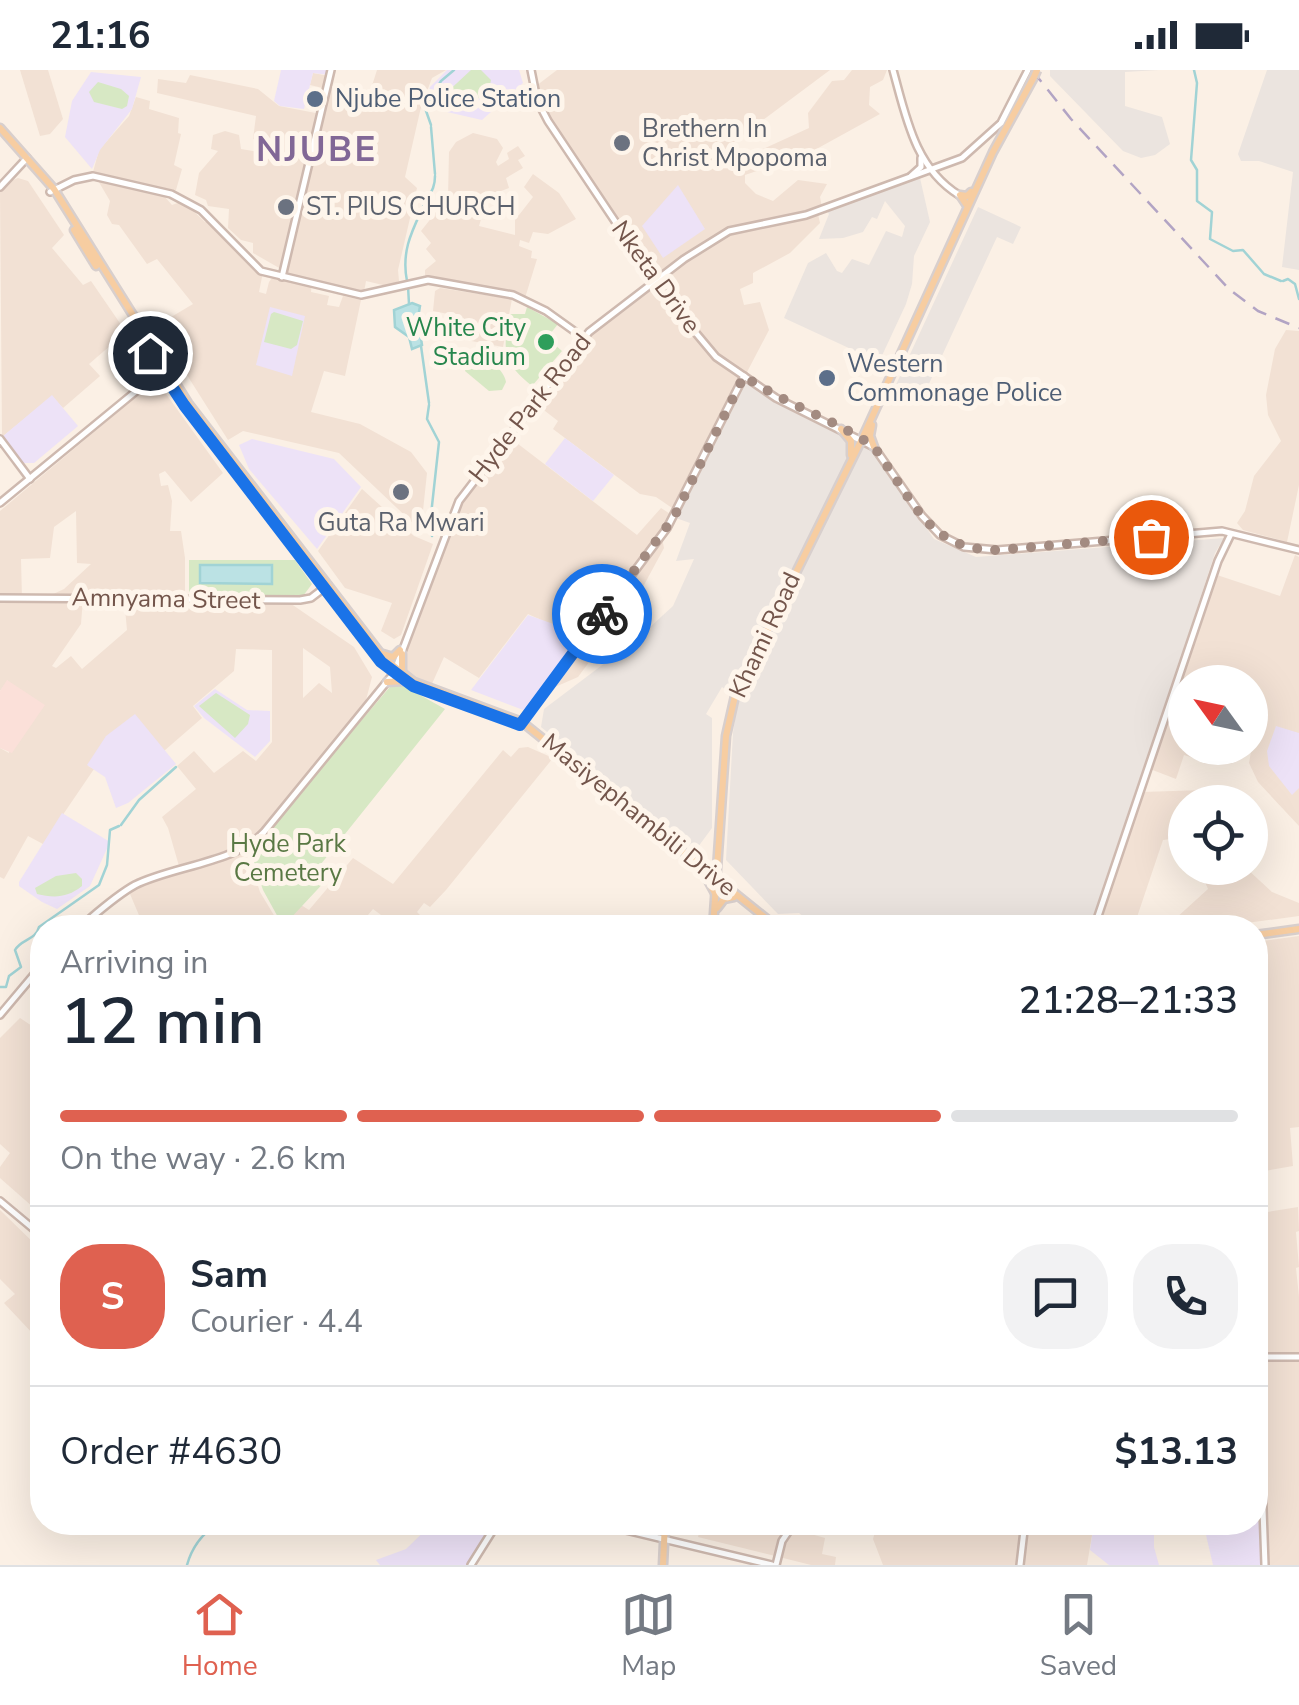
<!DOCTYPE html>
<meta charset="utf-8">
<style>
:root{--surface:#fff;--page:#f2f2f3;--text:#1f2937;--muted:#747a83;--line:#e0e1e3;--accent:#df6150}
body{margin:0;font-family:"Nunito Sans",sans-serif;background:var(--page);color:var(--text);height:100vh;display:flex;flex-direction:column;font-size:38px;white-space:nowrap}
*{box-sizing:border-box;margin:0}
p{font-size:32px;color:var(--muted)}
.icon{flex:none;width:55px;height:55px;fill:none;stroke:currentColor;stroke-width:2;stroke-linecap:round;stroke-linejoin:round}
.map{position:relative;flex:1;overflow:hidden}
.panel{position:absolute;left:30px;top:845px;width:1238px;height:620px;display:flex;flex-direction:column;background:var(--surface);border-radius:40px;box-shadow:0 10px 40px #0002}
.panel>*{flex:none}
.needle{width:65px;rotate:303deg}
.tools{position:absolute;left:1168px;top:595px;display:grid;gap:20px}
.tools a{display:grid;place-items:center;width:100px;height:100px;border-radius:50%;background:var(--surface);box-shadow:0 10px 40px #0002;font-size:50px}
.pin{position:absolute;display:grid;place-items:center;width:85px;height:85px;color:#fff;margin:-42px;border:5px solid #fff;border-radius:50%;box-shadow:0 2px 10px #0007}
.courier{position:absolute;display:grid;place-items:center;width:100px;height:100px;margin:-50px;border:8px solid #1a73e8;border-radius:50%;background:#fff;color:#222;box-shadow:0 2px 12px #0007}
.head em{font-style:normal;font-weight:600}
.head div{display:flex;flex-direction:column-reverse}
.head{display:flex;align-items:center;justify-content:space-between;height:170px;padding:0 30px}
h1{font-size:65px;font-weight:600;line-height:75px}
.bar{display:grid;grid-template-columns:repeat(4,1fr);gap:15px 10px;align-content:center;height:120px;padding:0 30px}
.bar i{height:12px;border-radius:8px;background:var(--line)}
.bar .on{background:var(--accent)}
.bar p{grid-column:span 4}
.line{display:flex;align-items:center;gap:25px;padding:0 30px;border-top:2px solid var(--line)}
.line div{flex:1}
.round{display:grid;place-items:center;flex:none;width:105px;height:105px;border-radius:40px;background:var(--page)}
.status{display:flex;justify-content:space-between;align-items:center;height:70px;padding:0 50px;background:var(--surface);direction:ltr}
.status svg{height:28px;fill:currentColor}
.tabs{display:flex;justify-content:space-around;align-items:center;height:140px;border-top:2px solid var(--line);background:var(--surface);font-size:28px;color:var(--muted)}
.tabs a{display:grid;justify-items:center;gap:5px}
.tabs .on{color:var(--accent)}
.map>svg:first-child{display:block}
</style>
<div class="status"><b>21:16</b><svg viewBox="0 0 49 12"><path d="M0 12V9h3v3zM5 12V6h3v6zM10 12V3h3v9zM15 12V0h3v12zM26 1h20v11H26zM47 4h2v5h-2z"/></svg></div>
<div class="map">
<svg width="1299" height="1495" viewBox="0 0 1299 1495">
<rect width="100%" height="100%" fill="#fbf0e5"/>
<!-- residential -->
<g fill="#f2e1d4" fill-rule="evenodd">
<polygon points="20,0 48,0 63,49 50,64 40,66"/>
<polygon points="377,0 446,0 432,8 421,37 405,107 417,118 398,200 399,211 387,216 366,211 364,222 312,212 311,222 329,226 327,235 339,237 343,226 361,230 345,306 324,301 311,342 360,354 411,382 427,403 422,450 417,457 339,383 243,361 228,370 156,256 193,234 157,189 147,194 119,155 112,154 107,145 110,131 93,102 99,80 129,46 136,27 150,31 149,39 179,48 178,63 181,64 174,95 182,99 176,120 165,127 172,135 183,131 205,152 209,151 245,190 263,202 259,222 266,224 269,212 272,208 278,210 281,199 253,183 253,173 241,170 228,158 229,139 208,136 206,130 195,125 199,103 218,81 211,79 213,65 225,61 239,65 241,79 266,83 270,74 253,69 256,46 157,23 158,9 186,13 190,5 258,19 279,36 321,44 327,19 310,15 313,3 329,6 328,14 370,22"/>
<polygon points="557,0 830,0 735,71 736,99 758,92 759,81 809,58 808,43 832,11 844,10 852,0 887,0 883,10 870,17 869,35 880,44 811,82 745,105 745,113 756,124 773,131 798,110 827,114 820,127 823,142 818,144 820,153 790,183 753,203 753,213 740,219 744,235 760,232 769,260 675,440 656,427 640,424 565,368 553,359 558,351 536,334 595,257 657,211 539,31 536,16"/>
<polygon points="473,63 497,69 503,78 496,92 498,96 509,89 507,83 518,76 525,86 518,90 523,98 506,108 509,118 488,126 479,156 515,165 515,145 519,145 533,127 524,117 533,104 559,123 576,149 548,164 533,162 529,173 520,170 519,176 532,181 531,188 537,189 525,228 490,217 425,206 425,200 436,191 426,179 431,173 421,161 448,127 449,82 456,72"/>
<polygon points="18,108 28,111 64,165 52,178 83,215 91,211 126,262 89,294 100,306 63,338 52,326 2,367 0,121 6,113"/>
<polygon points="440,218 512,229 503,277 445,266 448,244 433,241 435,221"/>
<polygon points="1286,260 1299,261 1299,415 1287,472 1243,460 1237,453 1245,441 1254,406 1281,371 1268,345 1266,325 1275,279"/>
<path d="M156,310L223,403L191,432L165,401L159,404L161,416L168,415L172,431L170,461H181L185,488V530L284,529L354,577L372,607L366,630L257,767L241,776L179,796L168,758L162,747L196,719L177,696L194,681L214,703L243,681L256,691L272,672V580L236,579L234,601L193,636L202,648L164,681L88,696L94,699L43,774L28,766L4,809L0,807V678L9,683L8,610L0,621V441ZM76,441L77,493L91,494L64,519L49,526L22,529L21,489L50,488L54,457ZM83,528H124L127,560L82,599L71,586L56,598L52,596L81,554ZM303,578L330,597L332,623L319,613L303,628Z"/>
<polygon points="509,367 637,465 661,438 675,447 662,468 664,478 638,526 578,607 555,617 550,615 583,569 528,544 479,608 444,587 431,616 399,598 462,429"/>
<polygon points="362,419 414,466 433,474 401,565 394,569 381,561 392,533 345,518 318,481"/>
<polygon points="1295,485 1299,487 1299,756 1258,712 1249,693 1258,642 1252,637 1258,618 1250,612 1185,612 1185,678 1213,678 1213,694 1184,685 1176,709 1150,699 1217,505 1280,526"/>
<polygon points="528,677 553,688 446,820 430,837 424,833 417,842 432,857 397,857 373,839 358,857 287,858 288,851 301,835 309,840 353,788 393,814 503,680 511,687 519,678"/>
<polygon points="1204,720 1205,728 1223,729 1225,732 1185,732 1185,767 1163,770 1136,850 1161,855 1175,849 1208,819 1199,798 1246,798 1272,822 1299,833 1299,846 1217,857 1099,858 1142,722"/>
<polygon points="246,779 260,822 275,847 269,851 273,857 144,857 130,824 137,816"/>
<polygon points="1299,866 1299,1057 1290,1058 1293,1096 1265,1101 1261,1094 1255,1094 1255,872"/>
<polygon points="20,948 32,956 41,951 42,953 42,1145 0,1108 0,1097 10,1083 0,1074 0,968"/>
<polygon points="1298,1137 1299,1161 1296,1162 1299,1197 1296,1198 1299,1227 1299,1495 1266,1495 1263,1407 1255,1407 1255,1144"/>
<polygon points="0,1140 42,1181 42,1258 35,1266 4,1233 15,1224 0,1209"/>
<polygon points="702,1453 804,1453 811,1464 825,1468 822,1484 836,1487 835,1495 811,1495 698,1467"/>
<polygon points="868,1453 1094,1453 1087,1495 883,1495 873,1469 875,1462"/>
</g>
<!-- commercial -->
<polygon fill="#fbe0d9" points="7,610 45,635 12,683 0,678 0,621"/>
<!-- industrial -->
<g fill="#ebe4df">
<polygon points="1050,0 1159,0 1125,2 1125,36 1162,47 1170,74 1155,85 1141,88 1123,81 1050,6"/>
<polygon points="1267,0 1299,0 1299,200 1282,197 1293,102 1259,91 1241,91 1238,84"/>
<polygon points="920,108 930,152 914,186 912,214 906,234 879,292 784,248 808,193 826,183 837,201 842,203 852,189 869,195 886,161 902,167 905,156 885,131 877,149 872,147 863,162 843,168 819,169 829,144 827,141"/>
<polygon points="978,137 1021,157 1013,174 997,167 921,331 894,319"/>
<polygon points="744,308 867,374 934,469 976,487 1224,468 1215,483 1093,857 807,858 805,848 799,843 778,844 726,790 733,663 738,628 722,617 706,644 712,648 712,758 695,781 541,657 544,639 638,568 673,536 694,489 676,491 690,453 676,448"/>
</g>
<!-- education -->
<g fill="#ede2f7">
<polygon points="281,0 330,0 329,5 313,3 304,39 280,36 274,31"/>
<polygon points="447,0 519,0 523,13 482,50 425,37 430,17"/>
<polygon points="91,2 141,7 132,39 100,80 92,99 65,67 72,31"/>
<polygon points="678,115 705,159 663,188 642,156"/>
<polygon points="270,237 305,246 292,306 256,295"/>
<polygon points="52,325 78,356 34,393 22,393 2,367"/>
<polygon points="565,368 614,405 593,431 545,394"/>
<polygon points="252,369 334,389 361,417 317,479 249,399 239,375"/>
<polygon points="528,545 562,557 578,571 526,641 471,620"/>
<polygon points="215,619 247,640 270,641 270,671 255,687 204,648 194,636"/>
<polygon points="135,644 176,694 128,733 116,738 105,707 87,695 106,666"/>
<polygon points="1276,656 1299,663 1299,718 1292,725 1269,696 1267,681"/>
<polygon points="62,743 110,772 90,816 57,839 42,832 19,816 19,812"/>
<polygon points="1255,1450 1260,1452 1261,1495 1213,1495 1206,1465 1222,1464 1224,1453"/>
<polygon points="433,1453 494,1453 467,1495 380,1495 376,1490 406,1479"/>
<polygon points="1094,1453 1154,1453 1154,1477 1159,1495 1109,1495 1090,1480"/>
</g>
<!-- green -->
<g fill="#d7e8c4" fill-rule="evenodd">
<polygon points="471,0 481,0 491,10 487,30 479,28 456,41 443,36 443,26"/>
<polygon points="98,12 121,19 129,26 127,36 122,39 94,32 89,22"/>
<path d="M527,237L558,254L547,268L562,281L532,316C501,290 503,282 510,244H525Z"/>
<polygon points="274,242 303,251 297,275 291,279 264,272 271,244"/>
<path d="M476,286C488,287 504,300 506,312L502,320L489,321L465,301L468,290Z"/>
<path d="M189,490H295L312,514L303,526H189ZM201,495H271L272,513H201Z"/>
<polygon points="395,611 445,639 321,794 330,806 288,851 279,849 263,820 249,778 260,769"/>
<polygon points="216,623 250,645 248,654 235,668 199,636"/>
<path d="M76,803L82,809V816C67,828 54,828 37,824L35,818L56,806Z"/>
</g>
<!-- water -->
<g fill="#bbe2e4" stroke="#a1d3d5" stroke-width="2.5">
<polygon points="412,233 420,236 418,248 422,275 412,279 409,267 395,257 394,240"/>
<polygon points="200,495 272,495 272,514 200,513"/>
</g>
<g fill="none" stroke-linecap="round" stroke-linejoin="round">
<!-- stream -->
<g stroke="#a1d3d5" stroke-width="2.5">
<polyline points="1194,0 1197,13 1191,90 1197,100 1197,131 1212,142 1210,169 1233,181 1243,180 1264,204 1281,211"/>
<polyline points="426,36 441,11 454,0"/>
<polyline points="425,38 431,55"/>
<polyline points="431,57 435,104"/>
<path d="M407,211C401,181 412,161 424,135C429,124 435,120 435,106"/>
<polyline points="1283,211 1288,209 1295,214 1299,229"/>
<polyline points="408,216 409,234"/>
<polyline points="421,276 429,333"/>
<polyline points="429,335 427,349 439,372 430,454 432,466"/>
<polyline points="121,755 139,730 176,697"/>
<path d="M0,917H6L9,906L21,897L15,880C21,869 36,870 39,857L99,815L107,795L110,760L119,756"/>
<path d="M187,1495C192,1477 202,1463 220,1452"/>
</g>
<defs>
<g id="minor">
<polyline points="531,0 537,30 548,51 665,226 716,287 776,328 874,377 922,446 940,465 964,477 997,480 1222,461 1299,480"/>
<path d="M893,0C906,47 915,98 959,125"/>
<polyline points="911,106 921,97 921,88"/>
<polyline points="0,117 27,88"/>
<polyline points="50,122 74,110 93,106 171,124 201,140 261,201 361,225 428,210 513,225 546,241 581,266"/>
<polyline points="282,207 331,0"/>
<polyline points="0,369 30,409"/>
<polyline points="0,433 163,299"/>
<polyline points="0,528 300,530 311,528 328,515"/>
<polyline points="519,655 667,458 744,306"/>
<path d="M79,858C97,843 115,826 135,815C173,796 235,793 264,762L394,603L459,431L589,262L684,189L729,161L806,145L962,88L1001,53L1028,0"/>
<polyline points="1094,858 1218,491 1231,464"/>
<polyline points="0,945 42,895"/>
<polyline points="0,1131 42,1166"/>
<polyline points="1255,1213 1265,1495"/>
<polyline points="1255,1287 1299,1287"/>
<polyline points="592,1452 772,1495"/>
<polyline points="471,1495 498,1452"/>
<polyline points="776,1495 782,1471 795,1452"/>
<polyline points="1020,1495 1025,1452"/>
</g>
<g id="major">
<polyline points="0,58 54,119 188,333 384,588 414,612 522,652 778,858"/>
<polyline points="966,134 960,125 967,126 971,122"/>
<polyline points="74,160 96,196"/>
<polyline points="143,270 171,315"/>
<polyline points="872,355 870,366 874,377"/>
<polyline points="841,359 851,371 851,385"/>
<polyline points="383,584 393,587 400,580"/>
<polyline points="402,584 402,603"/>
<polyline points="378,587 415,616"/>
<polyline points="387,612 404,611"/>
<polyline points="704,803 715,823"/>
<polyline points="717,838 724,829 734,827"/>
<polyline points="713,858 726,666 735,626 862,369 993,82 1034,7"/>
<polyline points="1255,865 1299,859"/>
<polyline points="663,1495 665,1452"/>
</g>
</defs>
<!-- minor casing -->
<use href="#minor" stroke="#ceb9af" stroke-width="10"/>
<!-- major casing -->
<use href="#major" stroke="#d8cfcd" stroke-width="11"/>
<!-- minor -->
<use href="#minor" stroke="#fff" stroke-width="5"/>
<!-- major -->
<use href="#major" stroke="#f7cda1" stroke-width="6"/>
<!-- rail -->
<polyline stroke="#b2a4c4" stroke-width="2.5" stroke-dasharray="15 10" stroke-linecap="butt" points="1032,0 1071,49 1229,219 1258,241 1299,258"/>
<defs>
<polyline id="major-bridge" points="1034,7 1037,0"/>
</defs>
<!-- major-bridge casing -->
<use href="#major-bridge" stroke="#d8cfcd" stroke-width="11" stroke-linecap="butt"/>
<!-- major-bridge -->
<use href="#major-bridge" stroke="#f7cda1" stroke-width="6"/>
</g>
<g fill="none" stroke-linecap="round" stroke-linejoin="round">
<!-- done -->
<path stroke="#a38b81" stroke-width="10" stroke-dasharray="0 18" d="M602,544L674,447L744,306C783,333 828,347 867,372C878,379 884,392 891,402C921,446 938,480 997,480L1151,467"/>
<!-- route -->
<polyline stroke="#1a73e8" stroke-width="12" points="150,283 184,335 381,592 413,616 520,655 602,544"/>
</g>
<!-- markers -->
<g fill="#5c6f8a" stroke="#fef5eb" stroke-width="4">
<circle cx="315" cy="29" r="10"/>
<circle cx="827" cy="308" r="10"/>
</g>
<g fill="#6b7280" stroke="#fef5eb" stroke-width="4">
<circle cx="622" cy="73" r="10"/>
<circle cx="286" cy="137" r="10"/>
<circle cx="401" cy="422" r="10"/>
</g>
<circle fill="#2e9e5b" stroke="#fef5eb" stroke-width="4" cx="546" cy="272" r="10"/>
<g text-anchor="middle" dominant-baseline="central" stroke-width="10" stroke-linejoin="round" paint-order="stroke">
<!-- service labels -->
<g font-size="25" fill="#4e5e75" stroke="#fef5eb" text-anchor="start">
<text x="335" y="29">Njube Police Station</text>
<text x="847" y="294">Western<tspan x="847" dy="29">Commonage Police</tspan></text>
</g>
<!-- worship labels -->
<g font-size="25" fill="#5b616d" stroke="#fef5eb" text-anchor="start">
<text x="642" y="59">Brethern In<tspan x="642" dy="29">Christ Mpopoma</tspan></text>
<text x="306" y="137">ST. PIUS CHURCH</text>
<text x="401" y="453" text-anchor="middle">Guta Ra Mwari</text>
</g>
<!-- street labels -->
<g font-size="25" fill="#73554b" stroke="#fef5eb">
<text transform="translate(656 207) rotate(54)">Nketa Drive</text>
<text transform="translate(530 338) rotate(-52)">Hyde Park Road</text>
<text transform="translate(166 529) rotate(1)">Amnyama Street</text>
<text transform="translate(765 565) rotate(-65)">Khami Road</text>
<text transform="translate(639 745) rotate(39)">Masiyephambili Drive</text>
</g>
<!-- leisure labels -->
<g font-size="25" fill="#27864d" stroke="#fef5eb" text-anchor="end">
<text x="526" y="258">White City<tspan x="526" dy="29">Stadium</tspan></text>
</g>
<!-- park labels -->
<g font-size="25" fill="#597844" stroke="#fef5eb">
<text x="288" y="774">Hyde Park<tspan x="288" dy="29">Cemetery</tspan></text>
</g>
<!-- district labels -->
<g font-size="35" font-weight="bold" letter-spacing="2.5" fill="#816796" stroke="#fef5eb">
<text x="317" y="79">NJUBE</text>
</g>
</g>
</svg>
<div class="tools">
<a><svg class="needle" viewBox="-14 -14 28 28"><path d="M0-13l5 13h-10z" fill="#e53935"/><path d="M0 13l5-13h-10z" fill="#747a83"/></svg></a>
<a><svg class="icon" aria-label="locate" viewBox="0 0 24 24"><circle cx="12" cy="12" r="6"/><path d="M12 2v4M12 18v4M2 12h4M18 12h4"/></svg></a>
</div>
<div class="pin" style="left:1151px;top:467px;background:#ea580c"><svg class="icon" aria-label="bag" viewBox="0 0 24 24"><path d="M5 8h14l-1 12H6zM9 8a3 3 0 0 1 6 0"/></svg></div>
<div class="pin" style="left:150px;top:283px;background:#1f2937"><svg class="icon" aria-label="home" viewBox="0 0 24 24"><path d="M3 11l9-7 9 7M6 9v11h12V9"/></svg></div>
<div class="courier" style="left:602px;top:544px"><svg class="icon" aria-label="bike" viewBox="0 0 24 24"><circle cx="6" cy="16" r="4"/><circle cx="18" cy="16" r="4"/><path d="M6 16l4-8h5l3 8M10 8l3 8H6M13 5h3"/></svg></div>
<section class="panel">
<div class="head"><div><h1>12 min</h1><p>Arriving in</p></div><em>21:28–21:33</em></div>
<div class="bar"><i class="on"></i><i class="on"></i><i class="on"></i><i></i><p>On the way · 2.6 km</p></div>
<div class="line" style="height:180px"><b class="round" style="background:var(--accent);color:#fff">S</b><div><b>Sam</b><p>Courier · 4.4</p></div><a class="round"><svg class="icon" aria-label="chat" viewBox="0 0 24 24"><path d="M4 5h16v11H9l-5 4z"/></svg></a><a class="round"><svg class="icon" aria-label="phone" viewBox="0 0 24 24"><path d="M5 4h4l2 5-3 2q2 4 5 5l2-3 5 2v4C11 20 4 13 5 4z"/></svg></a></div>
<div class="line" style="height:130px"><div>Order #4630</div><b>$13.13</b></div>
</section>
</div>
<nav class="tabs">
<a class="on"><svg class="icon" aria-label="home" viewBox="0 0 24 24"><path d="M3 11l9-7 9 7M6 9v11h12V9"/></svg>Home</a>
<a><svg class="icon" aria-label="map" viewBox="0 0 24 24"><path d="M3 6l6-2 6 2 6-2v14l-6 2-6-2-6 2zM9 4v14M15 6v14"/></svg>Map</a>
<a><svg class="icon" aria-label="saved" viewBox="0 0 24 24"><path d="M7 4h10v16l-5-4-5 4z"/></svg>Saved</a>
</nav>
